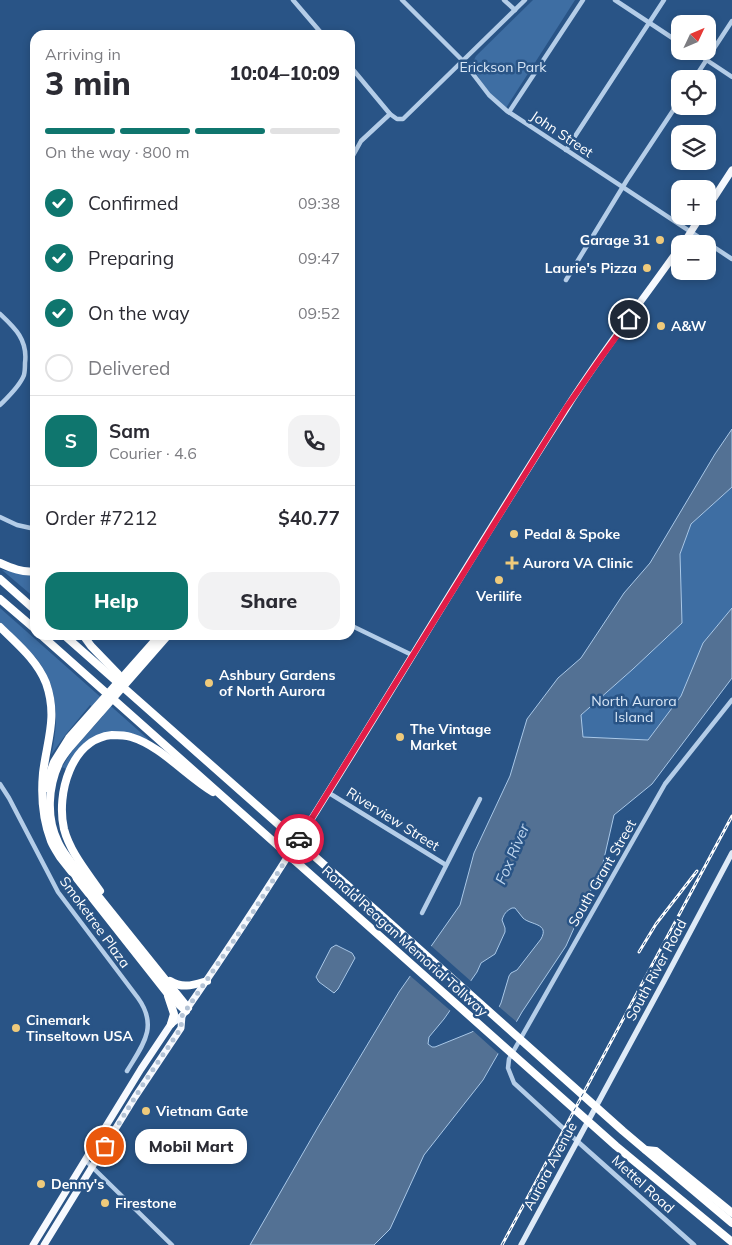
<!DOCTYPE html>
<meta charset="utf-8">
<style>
:root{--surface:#fff;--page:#f2f2f3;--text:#2b2b33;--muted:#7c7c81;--line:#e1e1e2;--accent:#0f766e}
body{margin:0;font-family:Mulish,sans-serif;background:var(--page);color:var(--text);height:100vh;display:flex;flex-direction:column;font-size:19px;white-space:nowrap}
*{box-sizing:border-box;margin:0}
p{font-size:16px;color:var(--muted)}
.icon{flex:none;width:28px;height:28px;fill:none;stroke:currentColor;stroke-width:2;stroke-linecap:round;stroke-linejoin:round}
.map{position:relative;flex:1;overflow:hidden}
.details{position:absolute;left:30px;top:30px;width:325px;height:610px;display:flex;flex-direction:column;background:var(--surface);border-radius:15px;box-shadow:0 2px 8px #0003}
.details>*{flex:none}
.needle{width:32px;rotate:46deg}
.controls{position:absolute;left:671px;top:15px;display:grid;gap:10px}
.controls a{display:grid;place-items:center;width:45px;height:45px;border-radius:10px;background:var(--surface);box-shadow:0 2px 8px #0003;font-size:25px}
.pin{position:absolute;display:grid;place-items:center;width:42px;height:42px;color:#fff;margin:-21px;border:2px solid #fff;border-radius:50%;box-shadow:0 1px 5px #0007}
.courier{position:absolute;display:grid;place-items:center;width:50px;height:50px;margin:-25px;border:4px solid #e11d48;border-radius:50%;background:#fff;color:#222;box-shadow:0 1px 6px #0007}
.bubble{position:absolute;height:35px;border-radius:15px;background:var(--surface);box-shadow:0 2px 8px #0003;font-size:16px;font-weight:800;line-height:35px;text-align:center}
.head em{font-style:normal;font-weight:800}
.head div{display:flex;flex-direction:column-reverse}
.head{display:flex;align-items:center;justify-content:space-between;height:85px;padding:0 15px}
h1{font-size:32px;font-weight:800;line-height:38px}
.bar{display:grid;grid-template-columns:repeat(4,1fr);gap:8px 5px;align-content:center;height:60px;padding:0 15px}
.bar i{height:6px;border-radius:4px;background:var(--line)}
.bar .current{background:var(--accent)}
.bar p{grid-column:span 4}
.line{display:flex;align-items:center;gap:12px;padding:0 15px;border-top:1px solid var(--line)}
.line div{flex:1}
.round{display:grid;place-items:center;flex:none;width:52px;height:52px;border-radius:15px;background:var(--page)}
ol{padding:0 15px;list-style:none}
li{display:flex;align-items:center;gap:15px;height:55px}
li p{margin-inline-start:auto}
li .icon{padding:5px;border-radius:50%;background:var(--accent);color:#fff;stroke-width:4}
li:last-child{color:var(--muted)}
li i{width:28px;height:28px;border:2px solid var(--line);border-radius:50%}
.button{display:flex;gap:10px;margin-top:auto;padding:10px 15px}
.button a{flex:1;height:58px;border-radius:15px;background:var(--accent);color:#fff;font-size:20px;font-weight:800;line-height:58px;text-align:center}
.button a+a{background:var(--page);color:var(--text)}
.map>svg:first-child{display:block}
</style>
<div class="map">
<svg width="732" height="1245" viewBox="0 0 732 1245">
<rect width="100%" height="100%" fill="#295486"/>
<!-- green -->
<g fill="#3e6ea3">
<polygon points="533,0 575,0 506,108 490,94 469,63 473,62 476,56"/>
<polygon points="732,487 732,608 703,643 681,696 648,740 583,738 580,716 633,669 682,623 680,554 691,524"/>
<polygon points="2,570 22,574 35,574 35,598"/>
<path d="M0,608L148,739L147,740C123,727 94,729 76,752C72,757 69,763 66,769L62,767L72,751L103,716L90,705L66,734L51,755C53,750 53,745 54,740C59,711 55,682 36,658C25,645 12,634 0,622Z"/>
</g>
<!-- water -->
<g fill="#537194" stroke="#a9c8e8" fill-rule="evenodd">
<path d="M732,429V487L691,524L680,554L682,623L633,669L581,715L583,737L648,740L681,696L703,643L732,608V678L652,784L614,815L603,863L566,946L522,1012L483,1080L424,1155L390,1229L374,1245H250L318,1127L399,992L460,905L474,853L510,776L527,719L558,678L581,658L624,593L650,563L715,454ZM512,908H515C518,911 520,915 523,918C530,925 550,923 541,939L517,970L511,973L509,976L501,1003L498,1009L485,1022L472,1032L435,1047H432L428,1044L429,1037L444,1019L477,972L481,963L495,954L505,932V928L502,920C504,914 506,911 512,908Z"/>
<polygon points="336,945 352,953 355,958 338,989 334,993 319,982 316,977 331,948"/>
</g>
<!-- pier -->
<g fill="#295486">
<polygon points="429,944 473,983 452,1012 408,974"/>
<polygon points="497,1005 518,1023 500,1055 471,1029 483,1020"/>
</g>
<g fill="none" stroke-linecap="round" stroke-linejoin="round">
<!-- minor -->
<g stroke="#b4cde8" stroke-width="4.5">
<polyline points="293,0 323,35"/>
<polyline points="402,0 463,61 489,95 507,111 732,259"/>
<polyline points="504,0 515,10"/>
<polyline points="615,0 680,43"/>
<polyline points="693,51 732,77"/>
<polyline points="350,66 390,114 397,119 403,119 525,0"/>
<polyline points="694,79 732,21"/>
<polyline points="509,112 583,0"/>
<polyline points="566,150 664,0"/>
<polyline points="350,161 361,141 390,114"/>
<polyline points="566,280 627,180 680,100"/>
<path d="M0,314C15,328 28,340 25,363C25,366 25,371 24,375C20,386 8,397 0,405"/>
<polyline points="0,517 17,525 35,529"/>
<polyline points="350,625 412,655"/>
<path d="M0,784L9,798L58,892L138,998C159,1027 142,1046 127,1071"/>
<polyline points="329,793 446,865"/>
<polyline points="422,913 480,799"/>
<polyline points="577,1141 514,1083 508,1068 509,1059 665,784 732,700"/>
<polyline points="85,1160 172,1245"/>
</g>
<!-- tertiary -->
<polyline stroke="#b4cde8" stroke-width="5" points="577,1141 694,1245"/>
<!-- secondary -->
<polyline stroke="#deeaf7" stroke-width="5.5" points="521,1245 664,981 732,853"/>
<!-- primary -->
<g stroke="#f6f9fe" stroke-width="7">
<polyline points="708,207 732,170"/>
<polyline points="683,244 701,216"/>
<path d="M33,1245L141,1069L171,1024L182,1016C319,819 436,610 566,409C601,353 642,301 680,247"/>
<polyline points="44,1245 135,1097 181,1028 182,1016"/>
</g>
<!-- motorway -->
<g stroke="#fff" stroke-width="8">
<path d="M0,563C11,568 23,573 35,571"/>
<polyline points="0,579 35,610"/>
<polyline points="0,599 35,629"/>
<path d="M0,627C17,644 37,660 46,683C58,717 47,740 43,773C41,795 43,820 51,841C53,846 57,852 60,857L168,994L186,1011"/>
<polyline points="41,635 616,1146 732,1242"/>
<polyline points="64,635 381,915 623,1131 732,1223"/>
<polyline points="83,635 91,646 118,674 123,681"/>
<path d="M168,635L70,747C66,752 62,757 59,763C48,787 46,818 58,842C61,849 66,855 70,861L188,1008"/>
<polyline points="47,788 49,776 54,762 69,738 160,635"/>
<path d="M100,891C87,872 70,852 64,829C56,794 71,739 112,735C119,735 125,735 131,737C161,746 186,776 213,792"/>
<path d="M170,981C183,989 193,985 207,981"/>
<polyline points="168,996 174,1014 171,1024"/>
<polyline points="646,1150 656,1151 732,1213"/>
</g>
<defs>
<g id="rail">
<polyline points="639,952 656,924 697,871"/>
<polyline points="502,1245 732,816"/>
</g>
</defs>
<!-- rail casing -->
<use href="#rail" stroke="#fff" stroke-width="3"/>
<!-- rail -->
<use href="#rail" stroke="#295486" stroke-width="1" stroke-dasharray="4" stroke-linecap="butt"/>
</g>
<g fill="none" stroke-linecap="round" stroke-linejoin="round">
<!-- done -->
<polyline stroke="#b4c3d5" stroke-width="5" stroke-dasharray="0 9" points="105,1146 142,1086 181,1028 182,1016 248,920 299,839"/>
<!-- route -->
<polyline stroke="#e11d48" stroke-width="6" points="299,839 566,408 600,359 629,319"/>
</g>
<!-- markers -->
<g fill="#efca7b" stroke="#295486" stroke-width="2">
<circle cx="660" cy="240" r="5"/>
<circle cx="647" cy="268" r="5"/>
<circle cx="661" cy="326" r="5"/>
<circle cx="514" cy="534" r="5"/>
<path d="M509.5 555.5h5v5h5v5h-5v5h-5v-5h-5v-5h5z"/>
<circle cx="499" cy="580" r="5"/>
<circle cx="209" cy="683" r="5"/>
<circle cx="400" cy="737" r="5"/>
<circle cx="16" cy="1028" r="5"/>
<circle cx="146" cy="1111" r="5"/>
<circle cx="41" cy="1184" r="5"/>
<circle cx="105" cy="1203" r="5"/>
</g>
<g text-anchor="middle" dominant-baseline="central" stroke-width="5" stroke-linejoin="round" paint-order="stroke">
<!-- park labels -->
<g font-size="14" fill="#d8e6f6" stroke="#295486">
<text x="503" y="67">Erickson Park</text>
<text x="634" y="701">North Aurora<tspan x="634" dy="16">Island</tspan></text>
</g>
<!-- street labels -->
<g font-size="14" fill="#fff" stroke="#295486">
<text transform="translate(562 134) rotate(34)">John Street</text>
<text transform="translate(393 819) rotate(32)">Riverview Street</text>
<text transform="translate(602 873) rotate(-60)">South Grant Street</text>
<text transform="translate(95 922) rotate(54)">Smoketree Plaza</text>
<text transform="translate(405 941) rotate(42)">Ronald Reagan Memorial Tollway</text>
<text transform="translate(656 970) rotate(-62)">South River Road</text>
<text transform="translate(550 1166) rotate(-62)">Aurora Avenue</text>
<text transform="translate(643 1184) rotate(42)">Mettel Road</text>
</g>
<!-- poi labels -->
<g font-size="14" font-weight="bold" fill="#fff" stroke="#295486" text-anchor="start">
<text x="650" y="240" text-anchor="end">Garage 31</text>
<text x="637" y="268" text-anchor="end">Laurie's Pizza</text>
<text x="671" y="326">A&amp;W</text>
<text x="524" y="534">Pedal &amp; Spoke</text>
<text x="523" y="563">Aurora VA Clinic</text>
<text x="499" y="596" text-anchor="middle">Verilife</text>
<text x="219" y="675">Ashbury Gardens<tspan x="219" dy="16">of North Aurora</tspan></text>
<text x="410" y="729">The Vintage<tspan x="410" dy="16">Market</tspan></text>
<text x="26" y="1020">Cinemark<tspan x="26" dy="16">Tinseltown USA</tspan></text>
<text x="156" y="1111">Vietnam Gate</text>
<text x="51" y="1184">Denny's</text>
<text x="115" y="1203">Firestone</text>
</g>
<!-- water labels -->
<g font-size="15" font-style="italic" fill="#c0d7ef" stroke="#295486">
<text transform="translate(512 854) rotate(-67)">Fox River</text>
</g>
</g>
</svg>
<div class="controls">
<a><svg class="needle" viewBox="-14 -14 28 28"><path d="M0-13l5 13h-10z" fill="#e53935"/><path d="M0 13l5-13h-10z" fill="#7c7c81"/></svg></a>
<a><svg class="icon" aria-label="locate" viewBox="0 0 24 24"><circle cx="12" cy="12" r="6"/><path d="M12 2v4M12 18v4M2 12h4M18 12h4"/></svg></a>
<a><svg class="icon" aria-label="layers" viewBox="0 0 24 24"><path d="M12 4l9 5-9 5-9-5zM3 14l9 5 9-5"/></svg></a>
<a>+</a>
<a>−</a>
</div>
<div class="pin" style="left:105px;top:1146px;background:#ea580c"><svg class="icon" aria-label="bag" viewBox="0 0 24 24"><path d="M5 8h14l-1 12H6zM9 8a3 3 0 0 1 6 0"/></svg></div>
<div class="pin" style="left:629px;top:319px;background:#1f2937"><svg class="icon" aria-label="home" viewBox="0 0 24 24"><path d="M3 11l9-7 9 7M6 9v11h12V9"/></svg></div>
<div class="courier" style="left:299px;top:839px"><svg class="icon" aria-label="car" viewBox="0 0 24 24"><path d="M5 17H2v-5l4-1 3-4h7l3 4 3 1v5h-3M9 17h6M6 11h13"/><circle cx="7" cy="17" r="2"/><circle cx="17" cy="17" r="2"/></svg></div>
<div class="bubble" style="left:135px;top:1129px;width:112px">Mobil Mart</div>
<section class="details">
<div class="head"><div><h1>3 min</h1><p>Arriving in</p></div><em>10:04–10:09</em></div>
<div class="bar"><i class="current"></i><i class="current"></i><i class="current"></i><i></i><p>On the way · 800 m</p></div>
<ol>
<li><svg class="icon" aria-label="check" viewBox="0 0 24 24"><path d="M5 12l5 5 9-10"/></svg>Confirmed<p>09:38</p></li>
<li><svg class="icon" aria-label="check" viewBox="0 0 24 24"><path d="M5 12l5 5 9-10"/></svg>Preparing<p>09:47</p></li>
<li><svg class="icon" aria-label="check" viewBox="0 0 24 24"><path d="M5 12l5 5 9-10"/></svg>On the way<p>09:52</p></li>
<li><i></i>Delivered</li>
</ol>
<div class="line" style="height:90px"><b class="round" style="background:var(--accent);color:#fff">S</b><div><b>Sam</b><p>Courier · 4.6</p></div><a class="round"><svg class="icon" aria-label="phone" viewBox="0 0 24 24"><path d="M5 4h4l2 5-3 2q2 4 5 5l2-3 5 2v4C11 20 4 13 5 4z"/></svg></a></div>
<div class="line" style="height:65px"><div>Order #7212</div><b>$40.77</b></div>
<div class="button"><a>Help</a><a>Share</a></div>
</section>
</div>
